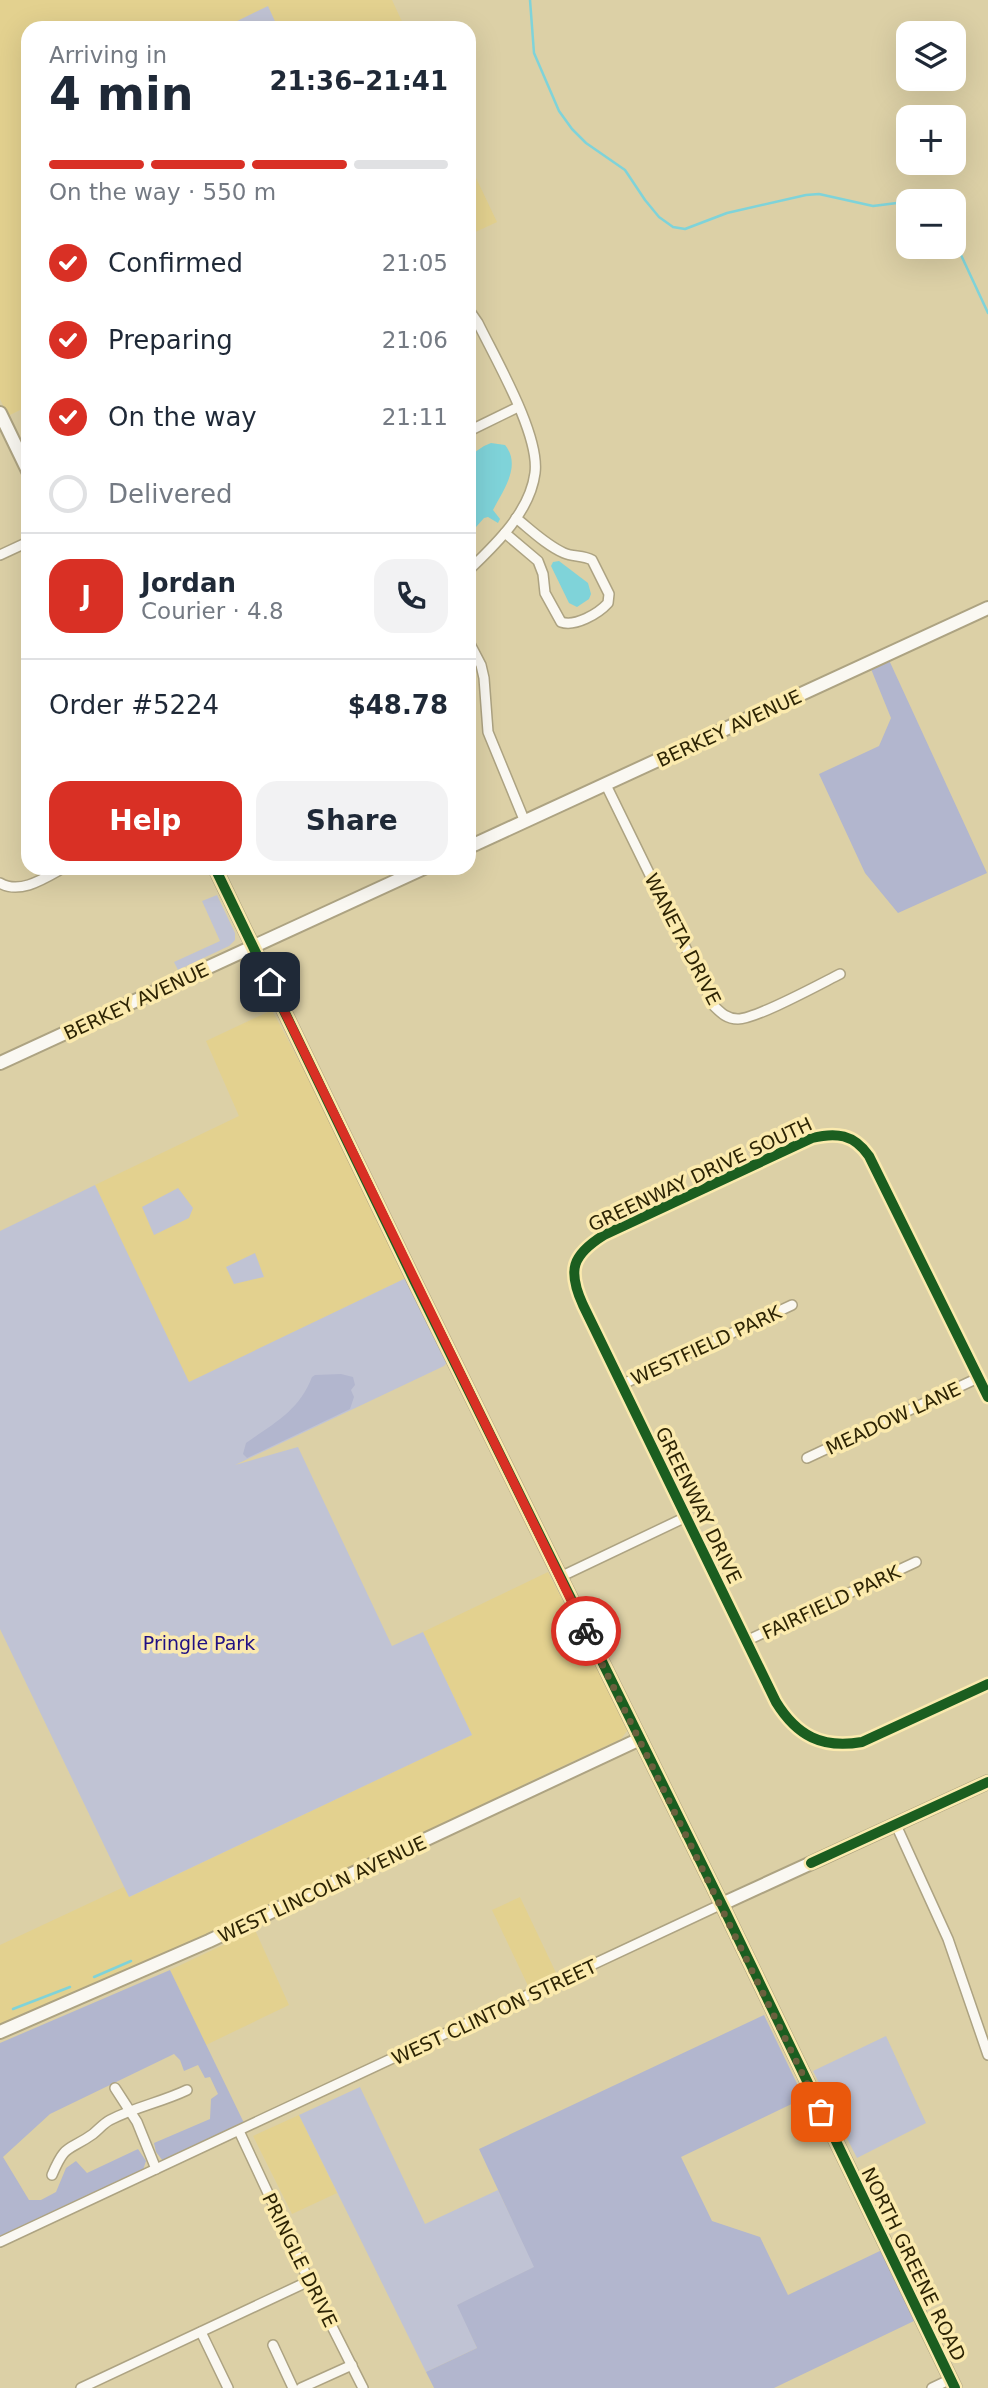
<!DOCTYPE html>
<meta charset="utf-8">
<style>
:root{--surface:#fff;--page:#f2f2f3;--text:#1f2937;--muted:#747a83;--line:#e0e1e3;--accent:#d93025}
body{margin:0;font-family:"DejaVu Sans",sans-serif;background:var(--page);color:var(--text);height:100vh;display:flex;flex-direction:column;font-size:26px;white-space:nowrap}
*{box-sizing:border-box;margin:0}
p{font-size:23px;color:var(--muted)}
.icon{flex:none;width:38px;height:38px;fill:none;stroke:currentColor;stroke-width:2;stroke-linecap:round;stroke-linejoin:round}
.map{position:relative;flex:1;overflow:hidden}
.drawer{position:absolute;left:21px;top:21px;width:455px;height:854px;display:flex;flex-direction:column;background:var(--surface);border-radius:21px;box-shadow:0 7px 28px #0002}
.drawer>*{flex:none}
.controls{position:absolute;left:896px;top:21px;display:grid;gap:14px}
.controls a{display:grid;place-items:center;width:70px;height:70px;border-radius:14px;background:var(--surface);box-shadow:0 7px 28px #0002;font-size:35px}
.pin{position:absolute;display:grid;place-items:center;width:60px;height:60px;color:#fff;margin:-30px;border-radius:14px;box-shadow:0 4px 10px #0006}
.courier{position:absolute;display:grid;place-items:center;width:70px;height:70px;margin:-35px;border:5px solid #d93025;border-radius:50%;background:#fff;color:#222;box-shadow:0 2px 9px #0007}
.headline em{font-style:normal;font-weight:700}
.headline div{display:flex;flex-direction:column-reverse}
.headline{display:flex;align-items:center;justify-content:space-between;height:119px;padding:0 28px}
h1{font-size:46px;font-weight:700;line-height:52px}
.bar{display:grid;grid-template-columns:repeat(4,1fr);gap:10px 7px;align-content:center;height:84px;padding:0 28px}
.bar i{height:9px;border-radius:5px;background:var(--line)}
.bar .on{background:var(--accent)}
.bar p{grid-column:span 4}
.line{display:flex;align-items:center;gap:18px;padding:0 28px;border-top:2px solid var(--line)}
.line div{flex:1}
.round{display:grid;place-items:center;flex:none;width:74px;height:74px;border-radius:21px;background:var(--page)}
ol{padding:0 28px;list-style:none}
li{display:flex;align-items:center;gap:21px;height:77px}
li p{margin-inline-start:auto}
li .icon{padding:7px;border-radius:50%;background:var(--accent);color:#fff;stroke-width:4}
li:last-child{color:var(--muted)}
li i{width:38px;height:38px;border:4px solid var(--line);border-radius:50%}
.primary-button{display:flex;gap:14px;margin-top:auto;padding:14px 28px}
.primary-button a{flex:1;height:80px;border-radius:21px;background:var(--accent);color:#fff;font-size:28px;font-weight:700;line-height:80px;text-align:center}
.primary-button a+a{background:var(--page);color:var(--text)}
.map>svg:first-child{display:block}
</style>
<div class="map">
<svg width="988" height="2388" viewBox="0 0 988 2388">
<rect width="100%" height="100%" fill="#dcd0a6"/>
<!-- built -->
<g fill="#e3d18f">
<polygon points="0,0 392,0 405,28 28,28 28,406 8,416 0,399"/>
<polygon points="469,163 497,222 469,235"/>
<polygon points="272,1010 306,1074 406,1278 188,1383 95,1185 239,1116 206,1041"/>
<polygon points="548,1572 626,1723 627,1731 621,1739 533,1780 420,1838 113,1979 0,2026 0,1945 124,1887 130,1897 472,1735 423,1632"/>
<polygon points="520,1897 558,1977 530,1990 492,1910"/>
<polygon points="255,1930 289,2005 206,2045 170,1970"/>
<polygon points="299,2115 337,2193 292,2214 253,2136"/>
</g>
<!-- green -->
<g fill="#c0c3d4">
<polygon points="268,6 278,28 233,28 231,24"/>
<polygon points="217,895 235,933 235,940 229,946 178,970 174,962 220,941 202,901"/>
<polygon points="95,1185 189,1382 406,1278 447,1362 444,1366 235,1465 298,1447 392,1646 423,1632 472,1735 129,1897 0,1629 0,1231"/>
<polygon points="178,1188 193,1208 189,1218 154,1235 142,1207"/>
<polygon points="255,1253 264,1277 234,1284 226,1267"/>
<polygon points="886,2036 926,2123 857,2158 813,2071"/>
<polygon points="360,2087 425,2224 498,2190 535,2267 458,2305 477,2348 426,2372 299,2115"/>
</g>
<!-- forest -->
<g fill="#b2b6ce">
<polygon points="889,660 987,873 898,913 865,873 819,774 879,746 891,718 871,669"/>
<path d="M341,1374L353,1377L355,1385L351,1390L354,1397L350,1409L247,1458L243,1454L246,1443C274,1423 299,1411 312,1377L315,1375Z"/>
<polygon points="170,1970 244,2123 163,2161 156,2152 154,2143 210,2119 211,2099 218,2094 210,2077 205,2078 198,2065 184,2071 180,2060 174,2054 50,2114 3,2157 29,2200 41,2200 56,2192 66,2168 76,2161 87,2173 138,2149 146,2161 143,2170 0,2236 0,2043"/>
<polygon points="764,2015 804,2098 681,2157 712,2221 760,2237 788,2295 884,2249 914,2321 774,2388 434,2388 426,2372 477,2348 457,2305 534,2267 479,2149"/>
</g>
<!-- water -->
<g fill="#7fd3d9">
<path d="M491,443L505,445C522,466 503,490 493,510L500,519L498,523L488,517L484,518L469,535V456L484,446Z"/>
<polygon points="559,561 588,583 591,594 589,599 577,607 569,603 551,566 553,562"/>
</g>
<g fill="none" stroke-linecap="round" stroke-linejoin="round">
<!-- stream -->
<g stroke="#7fd3d9" stroke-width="2.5">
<polyline points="530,0 534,53 559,111 572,129 586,143 625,170 645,200 659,217 673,227 685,229 727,213 806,195 819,194 873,206 913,201"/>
<polyline points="954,240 988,313"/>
<polyline points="94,1977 131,1961"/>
<polyline points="13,2009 70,1987"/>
</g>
<defs>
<g id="street">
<path d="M469,310L478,323C496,360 540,435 535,473C530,512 496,544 469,570"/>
<polyline points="469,431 518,407"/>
<path d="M505,533L538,561L543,574L545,593L561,622C575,627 598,614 608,603L609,594L592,560C583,555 573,557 564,553C546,545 531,530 516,518"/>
<polyline points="0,555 28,542"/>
<polyline points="469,642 481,665 484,678 488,732 525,822"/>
<path d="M606,785L714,1006C721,1013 727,1019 738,1019C756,1019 820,984 840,974"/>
<path d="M0,883C20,895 45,878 63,868"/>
<polyline points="621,1385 792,1305"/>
<path d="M988,1397L869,1156C854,1134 836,1132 812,1138L604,1235C572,1255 567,1270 583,1305L776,1702C797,1736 822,1749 862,1742L988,1684"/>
<polyline points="807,1458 978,1378"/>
<polyline points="560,1577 686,1517"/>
<polyline points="746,1641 916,1562"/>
<polyline points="896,1825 948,1939 988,2055"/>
<polyline points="115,2088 137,2122 156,2169"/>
<polyline points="239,2131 309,2281 363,2388"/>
<path d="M52,2175C66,2142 68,2152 93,2134C99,2129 104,2123 110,2120C135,2107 162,2102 187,2090"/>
<polyline points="0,2242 722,1904"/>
<polyline points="201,2332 228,2388"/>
<polyline points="273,2345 293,2388"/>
<polyline points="81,2388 309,2281"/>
<polyline points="301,2388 352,2365"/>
<polyline points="932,2388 951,2379"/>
</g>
<g id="secondary">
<polyline points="0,413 28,471"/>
<polyline points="469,847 988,608"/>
<polyline points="215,868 414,1280 726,1913 955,2388"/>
<polyline points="0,1063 424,868"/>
<polyline points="722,1904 988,1782"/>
<polyline points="0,2032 209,1941 640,1739"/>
</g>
</defs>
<!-- street casing -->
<use href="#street" stroke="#ada382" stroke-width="12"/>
<!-- secondary casing -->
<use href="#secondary" stroke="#ada382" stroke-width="16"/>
<!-- street -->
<use href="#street" stroke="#faf8f2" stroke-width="9"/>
<!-- secondary -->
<use href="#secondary" stroke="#faf8f2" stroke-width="12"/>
<defs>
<g id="cycleway">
<polyline points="215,868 414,1280 726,1913 955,2388"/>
<path d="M988,1397L869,1156C854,1134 836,1132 812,1138L604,1235C572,1255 567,1270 583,1305L776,1702C797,1736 822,1749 862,1742L988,1684"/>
<polyline points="811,1863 988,1782"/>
</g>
</defs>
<!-- cycleway casing -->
<use href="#cycleway" stroke="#fbeaae" stroke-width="15"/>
<!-- cycleway -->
<use href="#cycleway" stroke="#1b5e20" stroke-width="10"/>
</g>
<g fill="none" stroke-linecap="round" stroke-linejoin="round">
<!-- done -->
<polyline stroke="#6a603d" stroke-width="7" stroke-dasharray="0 12.6" points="586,1631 821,2112"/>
<!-- route -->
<polyline stroke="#d93025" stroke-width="9" points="270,982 586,1631"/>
</g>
<g text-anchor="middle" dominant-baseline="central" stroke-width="7" stroke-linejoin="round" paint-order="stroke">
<!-- street labels -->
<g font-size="19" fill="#2d2404" stroke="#fbeaae">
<text transform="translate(729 728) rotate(-25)">BERKEY AVENUE</text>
<text transform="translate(683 939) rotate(63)">WANETA DRIVE</text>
<text transform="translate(136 1001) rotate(-25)">BERKEY AVENUE</text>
<text transform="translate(700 1174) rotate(-25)">GREENWAY DRIVE SOUTH</text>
<text transform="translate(706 1345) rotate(-25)">WESTFIELD PARK</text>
<text transform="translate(893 1418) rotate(-25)">MEADOW LANE</text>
<text transform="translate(699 1505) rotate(64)">GREENWAY DRIVE</text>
<text transform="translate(831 1602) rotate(-25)">FAIRFIELD PARK</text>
<text transform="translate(322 1889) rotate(-25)">WEST LINCOLN AVENUE</text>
<text transform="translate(494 2012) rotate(-25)">WEST CLINTON STREET</text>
<text transform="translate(300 2260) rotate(64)">PRINGLE DRIVE</text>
<text transform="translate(914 2264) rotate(64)">NORTH GREENE ROAD</text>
</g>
<!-- park labels -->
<g font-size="19" fill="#201084" stroke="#fbeaae">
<text x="199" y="1643">Pringle Park</text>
</g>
</g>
</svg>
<div class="controls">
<a><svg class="icon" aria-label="layers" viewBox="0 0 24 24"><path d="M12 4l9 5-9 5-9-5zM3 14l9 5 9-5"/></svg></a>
<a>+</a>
<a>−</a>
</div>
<div class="pin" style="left:821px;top:2112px;background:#ea580c"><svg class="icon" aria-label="bag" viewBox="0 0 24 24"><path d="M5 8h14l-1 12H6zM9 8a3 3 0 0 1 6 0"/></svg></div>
<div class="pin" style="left:270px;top:982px;background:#1f2937"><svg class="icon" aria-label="home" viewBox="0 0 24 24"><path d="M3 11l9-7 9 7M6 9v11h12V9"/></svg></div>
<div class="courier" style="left:586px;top:1631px"><svg class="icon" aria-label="bike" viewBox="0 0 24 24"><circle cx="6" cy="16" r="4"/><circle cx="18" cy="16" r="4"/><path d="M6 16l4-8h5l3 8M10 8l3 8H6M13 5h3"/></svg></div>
<section class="drawer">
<div class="headline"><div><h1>4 min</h1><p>Arriving in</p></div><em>21:36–21:41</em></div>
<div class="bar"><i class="on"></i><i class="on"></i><i class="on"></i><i></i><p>On the way · 550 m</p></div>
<ol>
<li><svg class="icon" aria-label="check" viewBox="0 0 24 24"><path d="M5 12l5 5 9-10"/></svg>Confirmed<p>21:05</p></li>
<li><svg class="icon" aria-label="check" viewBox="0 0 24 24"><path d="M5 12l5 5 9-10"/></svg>Preparing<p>21:06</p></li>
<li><svg class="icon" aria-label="check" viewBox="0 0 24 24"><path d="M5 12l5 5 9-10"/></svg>On the way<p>21:11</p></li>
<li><i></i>Delivered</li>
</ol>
<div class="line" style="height:126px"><b class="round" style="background:var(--accent);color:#fff">J</b><div><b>Jordan</b><p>Courier · 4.8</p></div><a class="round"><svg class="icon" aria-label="phone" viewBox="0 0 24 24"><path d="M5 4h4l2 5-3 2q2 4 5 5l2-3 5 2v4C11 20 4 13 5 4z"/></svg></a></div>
<div class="line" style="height:91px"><div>Order #5224</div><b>$48.78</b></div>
<div class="primary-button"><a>Help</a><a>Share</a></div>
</section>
</div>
